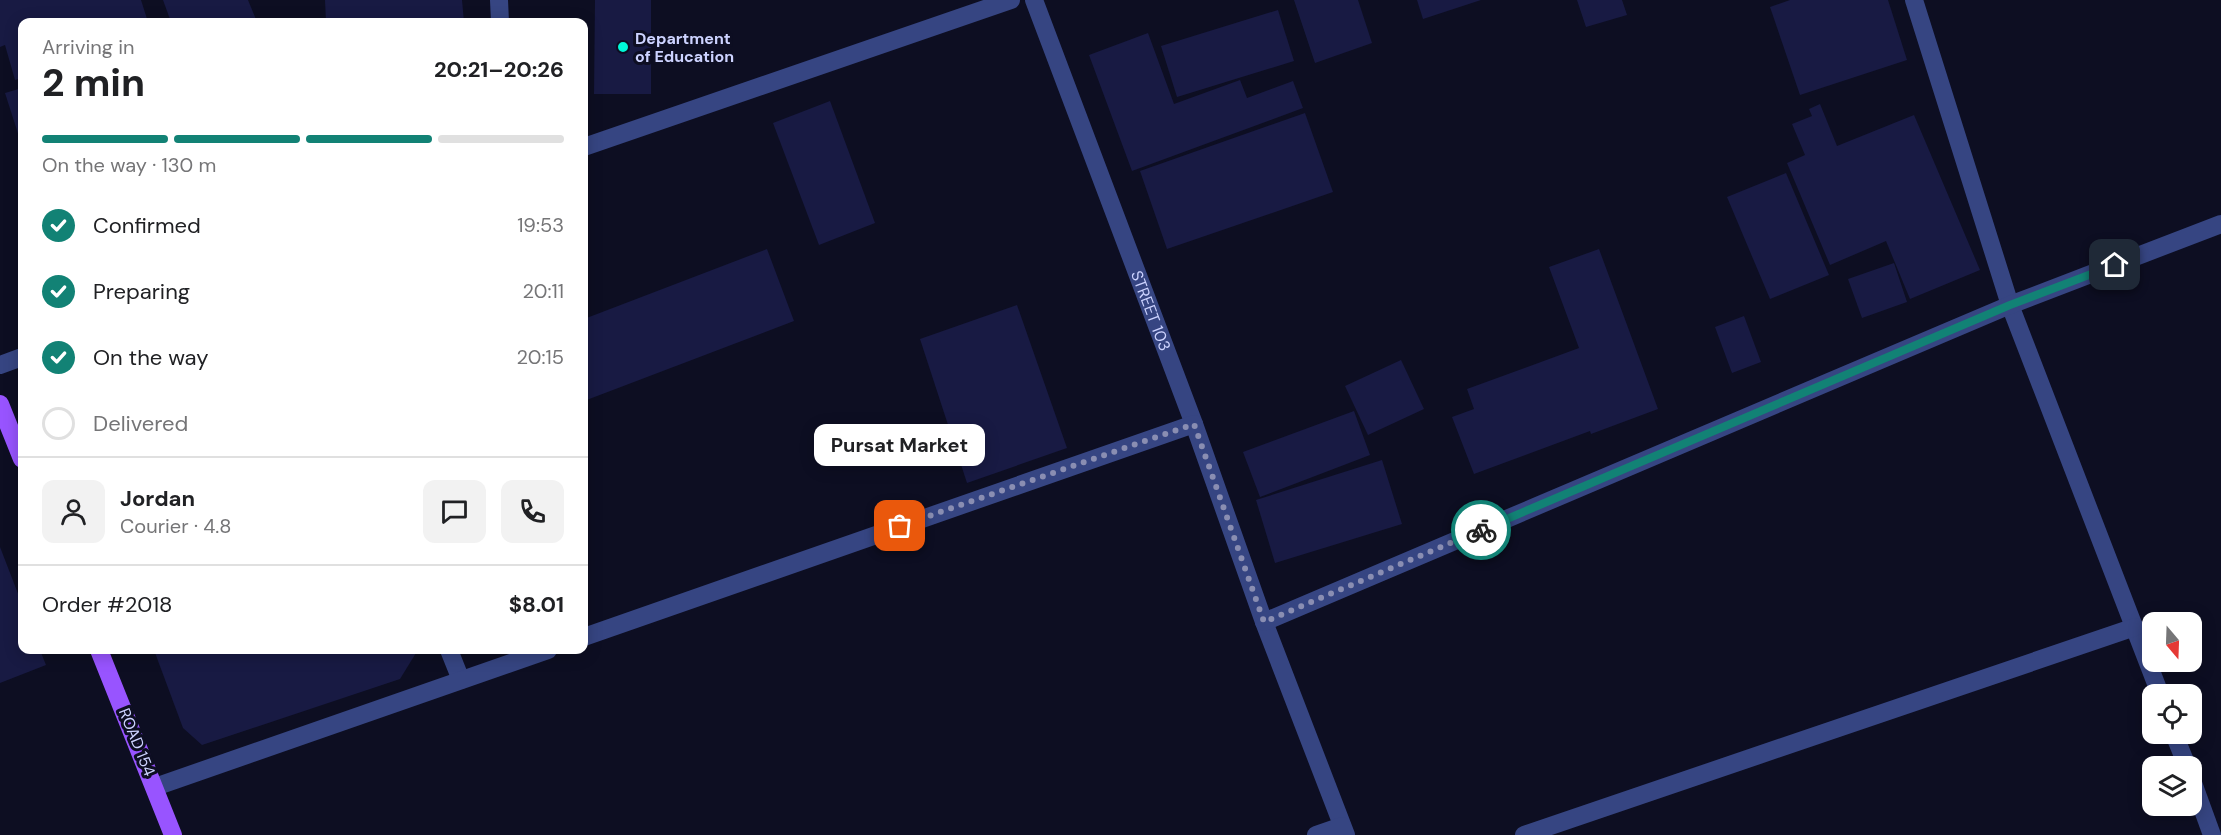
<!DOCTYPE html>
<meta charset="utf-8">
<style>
:root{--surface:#fff;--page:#f2f2f2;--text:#202124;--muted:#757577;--line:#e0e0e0;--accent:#128275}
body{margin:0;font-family:"DM Sans",sans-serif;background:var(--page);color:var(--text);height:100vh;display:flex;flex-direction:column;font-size:22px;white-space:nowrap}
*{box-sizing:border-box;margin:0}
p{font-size:20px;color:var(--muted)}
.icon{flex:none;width:33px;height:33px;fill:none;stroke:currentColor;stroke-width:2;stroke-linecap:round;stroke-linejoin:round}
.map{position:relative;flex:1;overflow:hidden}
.drawer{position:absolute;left:18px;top:18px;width:570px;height:636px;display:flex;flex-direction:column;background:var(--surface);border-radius:12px;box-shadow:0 3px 15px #0003}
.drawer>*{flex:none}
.needle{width:39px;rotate:161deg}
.fabs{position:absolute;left:2142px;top:612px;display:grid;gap:12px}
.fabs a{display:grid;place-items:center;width:60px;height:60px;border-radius:12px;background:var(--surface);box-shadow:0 3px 15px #0003;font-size:30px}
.pin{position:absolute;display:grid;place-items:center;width:51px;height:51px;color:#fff;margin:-26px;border-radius:12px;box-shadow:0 3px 9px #0006}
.courier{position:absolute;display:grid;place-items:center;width:60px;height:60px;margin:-30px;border:4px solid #128275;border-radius:50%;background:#fff;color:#222;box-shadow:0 2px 8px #0007}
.bubble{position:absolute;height:42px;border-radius:12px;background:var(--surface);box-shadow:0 3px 15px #0003;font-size:20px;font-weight:700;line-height:42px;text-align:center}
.summary em{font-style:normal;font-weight:700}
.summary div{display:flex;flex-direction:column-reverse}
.summary{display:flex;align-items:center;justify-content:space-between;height:102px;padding:0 24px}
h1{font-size:39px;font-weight:700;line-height:45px}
.bar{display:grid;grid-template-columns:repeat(4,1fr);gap:9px 6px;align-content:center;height:72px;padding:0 24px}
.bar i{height:8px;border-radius:4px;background:var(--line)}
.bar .current{background:var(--accent)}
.bar p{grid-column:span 4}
.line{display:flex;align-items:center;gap:15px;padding:0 24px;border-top:2px solid var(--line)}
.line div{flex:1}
.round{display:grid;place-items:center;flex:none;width:63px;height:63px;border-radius:12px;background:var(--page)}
ol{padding:0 24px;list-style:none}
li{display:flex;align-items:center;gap:18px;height:66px}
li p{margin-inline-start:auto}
li .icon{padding:6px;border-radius:50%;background:var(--accent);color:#fff;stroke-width:4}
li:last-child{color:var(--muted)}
li i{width:33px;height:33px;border:3px solid var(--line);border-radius:50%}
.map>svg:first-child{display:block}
</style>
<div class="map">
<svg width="2221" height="835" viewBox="0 0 2221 835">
<rect width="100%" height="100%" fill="#0d0e22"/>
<!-- building -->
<g fill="#181a43">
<polygon points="0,0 141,0 148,22 22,22 22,78 15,80 5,45 0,47"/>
<polygon points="163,0 248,0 257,22 171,22"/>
<polygon points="325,0 462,0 464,22 326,22"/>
<polygon points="595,0 651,0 651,94 594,94"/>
<polygon points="1294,0 1358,0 1372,43 1315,63"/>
<polygon points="1417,0 1481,0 1423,19"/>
<polygon points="1577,0 1622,0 1627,15 1586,27"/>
<polygon points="1790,0 1888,0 1907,60 1800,95 1770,7"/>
<polygon points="1278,10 1294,61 1177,97 1161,46"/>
<polygon points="1148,33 1174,104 1240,80 1247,98 1293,81 1303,108 1132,171 1089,55"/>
<polygon points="22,88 22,146 5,93"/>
<polygon points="830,101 875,223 819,245 773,123"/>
<polygon points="1820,104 1837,146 1914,115 1980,270 1910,299 1886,241 1830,265 1787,163 1805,155 1792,124 1812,116 1809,109"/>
<polygon points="1305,113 1333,192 1167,249 1140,171"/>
<polygon points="1786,173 1829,275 1770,299 1727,197"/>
<polygon points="767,249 794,321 584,401 584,319"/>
<polygon points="1599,249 1658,409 1591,434 1590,431 1474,474 1452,417 1474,409 1467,389 1579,348 1549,267"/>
<polygon points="1894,263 1907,302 1862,318 1848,279"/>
<polygon points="1017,305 1067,448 967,483 920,339"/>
<polygon points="1744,316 1761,362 1732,373 1715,327"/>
<polygon points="1401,360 1424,409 1368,435 1345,386"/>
<polygon points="1354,411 1370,455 1260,497 1243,452"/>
<polygon points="1382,460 1402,524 1275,563 1256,500"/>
<polygon points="0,547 22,604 22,650 40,650 46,665 0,683"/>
<polygon points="154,650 415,650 416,653 400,679 202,745 183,728"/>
</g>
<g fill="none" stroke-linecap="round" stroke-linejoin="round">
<!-- minor -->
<g stroke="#364582" stroke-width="18">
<polyline points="499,0 500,22"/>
<path id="s1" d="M1034,0L1194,424L1264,622L1346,835"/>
<polyline points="1914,0 2010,305 2160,694"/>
<polyline points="584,147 1011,0"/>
<polyline points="0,365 22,357"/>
<polyline points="1264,622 2010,305 2221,224"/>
<polyline points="584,637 1194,424"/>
<polyline points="449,650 461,680"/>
<polyline points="2174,734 2187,766"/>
<polyline points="2192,780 2212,835"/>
<polyline points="155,787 548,650"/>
<polyline points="1316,835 1342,826"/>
<polyline points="1524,835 2135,627"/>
</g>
<!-- major -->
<g stroke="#9854ff" stroke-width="18">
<polyline points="0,404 22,459"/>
<polyline points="99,650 173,835"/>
</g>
</g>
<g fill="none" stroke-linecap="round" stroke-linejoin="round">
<!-- done -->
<polyline stroke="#8a8eb2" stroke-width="6" stroke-dasharray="0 10.8" points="900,526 1194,424 1264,622 1481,530"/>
<!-- route -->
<polyline stroke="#128275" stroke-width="8" points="1481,530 2010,305 2115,265"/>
</g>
<!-- markers -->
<circle fill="#00f8d8" stroke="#0d0e22" stroke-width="2" cx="623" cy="47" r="6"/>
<g text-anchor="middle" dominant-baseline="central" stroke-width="6" stroke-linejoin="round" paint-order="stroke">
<!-- poi labels -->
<g font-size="16" font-weight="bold" fill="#cdd3ff" stroke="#0d0e22" text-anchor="start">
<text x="635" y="38">Department<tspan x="635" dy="18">of Education</tspan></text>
</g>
<!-- street labels -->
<g font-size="16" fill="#cdd3ff" stroke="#0d0e22">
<text stroke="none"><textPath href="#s1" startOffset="332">STREET 103</textPath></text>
<text transform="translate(137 742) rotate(68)">ROAD 154</text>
</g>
</g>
</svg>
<div class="fabs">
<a><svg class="needle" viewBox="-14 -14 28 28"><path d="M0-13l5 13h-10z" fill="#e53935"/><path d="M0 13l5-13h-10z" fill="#757577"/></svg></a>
<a><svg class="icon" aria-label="locate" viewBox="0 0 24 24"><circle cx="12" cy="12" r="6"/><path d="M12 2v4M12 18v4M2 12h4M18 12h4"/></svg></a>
<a><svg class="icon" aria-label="layers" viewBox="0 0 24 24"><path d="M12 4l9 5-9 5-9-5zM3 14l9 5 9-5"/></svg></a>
</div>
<div class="pin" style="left:900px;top:526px;background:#ea580c"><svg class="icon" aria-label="bag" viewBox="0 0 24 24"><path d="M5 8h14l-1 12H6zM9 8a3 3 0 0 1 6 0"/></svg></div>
<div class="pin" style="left:2115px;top:265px;background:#1f2937"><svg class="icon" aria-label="home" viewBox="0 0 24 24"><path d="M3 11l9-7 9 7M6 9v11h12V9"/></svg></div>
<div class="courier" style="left:1481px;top:530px"><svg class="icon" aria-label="bike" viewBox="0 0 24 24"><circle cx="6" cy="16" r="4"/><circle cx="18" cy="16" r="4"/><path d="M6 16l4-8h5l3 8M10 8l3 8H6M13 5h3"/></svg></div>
<div class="bubble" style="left:814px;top:424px;width:171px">Pursat Market</div>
<section class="drawer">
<div class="summary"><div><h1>2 min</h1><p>Arriving in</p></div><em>20:21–20:26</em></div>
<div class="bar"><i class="current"></i><i class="current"></i><i class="current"></i><i></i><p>On the way · 130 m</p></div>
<ol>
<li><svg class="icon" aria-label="check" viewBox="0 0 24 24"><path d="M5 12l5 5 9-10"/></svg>Confirmed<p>19:53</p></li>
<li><svg class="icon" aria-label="check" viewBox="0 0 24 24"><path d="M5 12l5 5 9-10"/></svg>Preparing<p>20:11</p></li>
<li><svg class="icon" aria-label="check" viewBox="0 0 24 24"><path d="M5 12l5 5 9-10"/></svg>On the way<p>20:15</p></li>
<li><i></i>Delivered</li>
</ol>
<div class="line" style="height:108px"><a class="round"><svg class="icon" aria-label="person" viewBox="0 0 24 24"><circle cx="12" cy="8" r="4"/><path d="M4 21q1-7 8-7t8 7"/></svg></a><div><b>Jordan</b><p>Courier · 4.8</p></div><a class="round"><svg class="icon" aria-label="chat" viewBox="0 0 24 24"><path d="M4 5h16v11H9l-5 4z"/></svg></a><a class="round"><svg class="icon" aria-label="phone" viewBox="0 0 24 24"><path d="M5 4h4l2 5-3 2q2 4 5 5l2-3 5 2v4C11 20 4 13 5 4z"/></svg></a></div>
<div class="line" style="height:78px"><div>Order #2018</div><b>$8.01</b></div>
</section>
</div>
